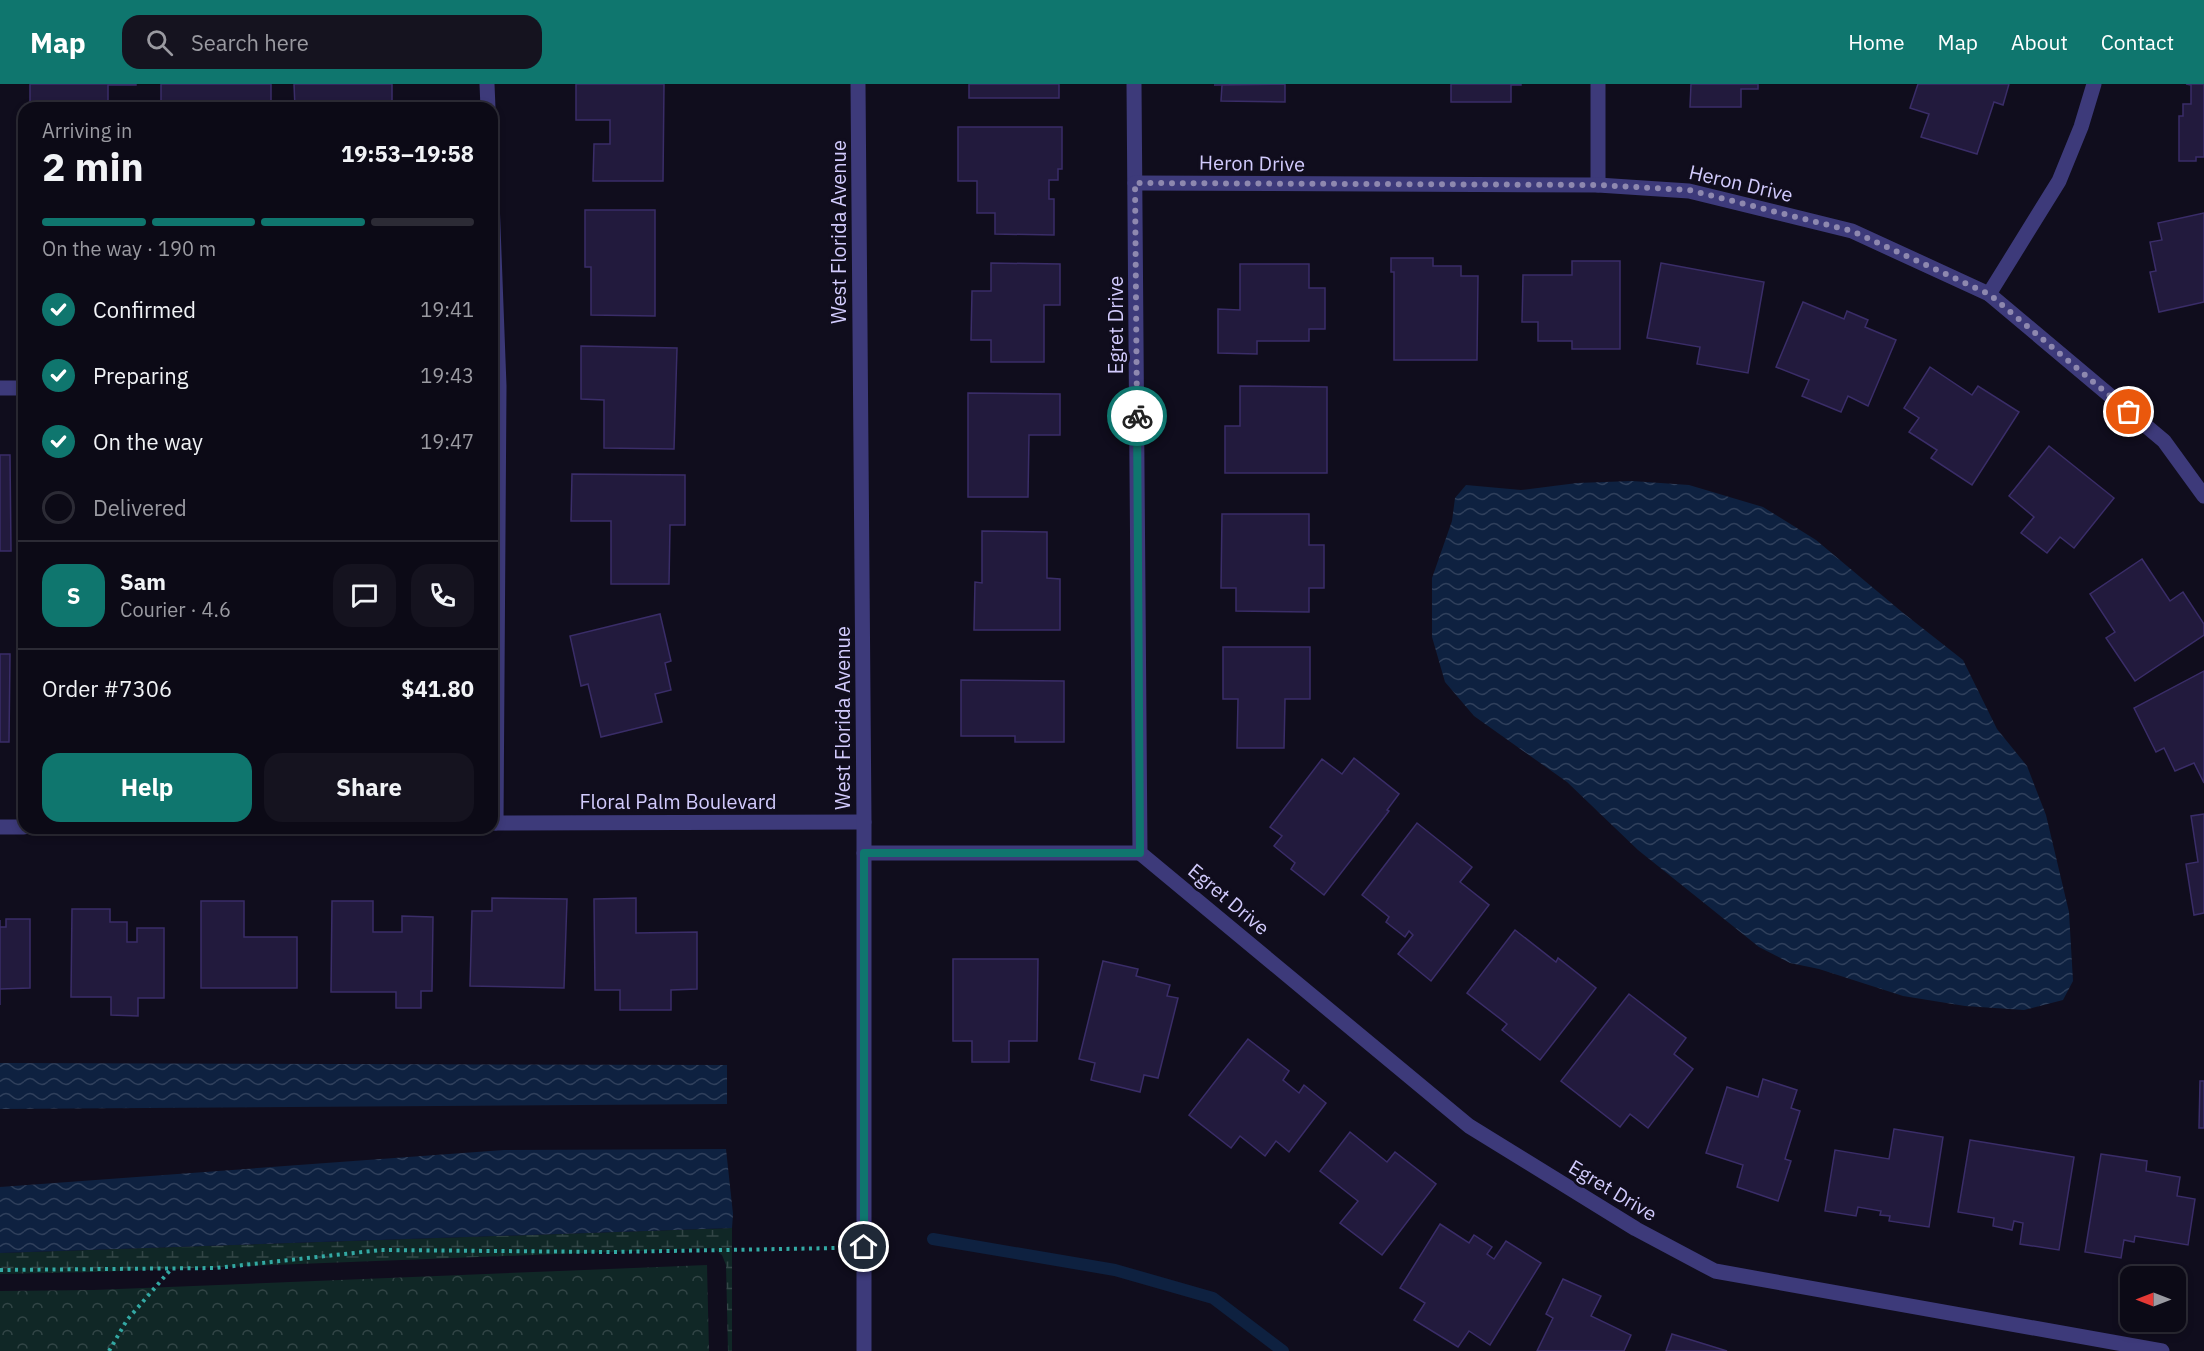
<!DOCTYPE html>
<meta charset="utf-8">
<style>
:root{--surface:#0c0a16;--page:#15131f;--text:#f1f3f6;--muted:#9a9aa1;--line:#2c2b35;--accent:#0f766e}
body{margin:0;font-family:"IBM Plex Sans",sans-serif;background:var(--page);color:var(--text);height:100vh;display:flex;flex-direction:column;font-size:22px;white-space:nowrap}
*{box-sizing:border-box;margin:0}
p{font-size:20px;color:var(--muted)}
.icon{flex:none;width:33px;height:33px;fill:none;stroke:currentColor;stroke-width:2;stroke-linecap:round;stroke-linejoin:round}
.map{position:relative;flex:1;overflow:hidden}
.sheet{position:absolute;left:18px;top:18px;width:480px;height:732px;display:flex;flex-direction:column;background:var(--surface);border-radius:18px;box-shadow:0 3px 9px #0003,0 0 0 2px var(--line)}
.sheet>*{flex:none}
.needle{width:39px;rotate:270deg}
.controls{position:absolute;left:2120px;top:1182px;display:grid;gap:12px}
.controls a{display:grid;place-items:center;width:66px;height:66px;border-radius:12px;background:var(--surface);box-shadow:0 3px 9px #0003,0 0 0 2px var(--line);font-size:30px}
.pin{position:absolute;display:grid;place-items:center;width:51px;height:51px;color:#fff;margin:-26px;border:3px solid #fff;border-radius:50%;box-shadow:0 2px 6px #0007}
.courier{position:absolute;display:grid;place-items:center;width:60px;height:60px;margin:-30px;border:4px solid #0f766e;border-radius:50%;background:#fff;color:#222;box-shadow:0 2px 8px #0007}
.summary em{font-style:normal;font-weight:700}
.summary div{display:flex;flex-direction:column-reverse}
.summary{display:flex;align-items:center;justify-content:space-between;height:102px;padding:0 24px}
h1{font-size:39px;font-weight:700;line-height:45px}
.bar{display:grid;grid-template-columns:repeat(4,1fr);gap:9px 6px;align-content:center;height:72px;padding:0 24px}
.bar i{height:8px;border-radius:4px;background:var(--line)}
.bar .on{background:var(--accent)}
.bar p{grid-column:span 4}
.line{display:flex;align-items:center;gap:15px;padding:0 24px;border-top:2px solid var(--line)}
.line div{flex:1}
.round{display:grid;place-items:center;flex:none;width:63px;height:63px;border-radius:18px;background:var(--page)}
ol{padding:0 24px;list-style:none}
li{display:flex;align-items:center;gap:18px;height:66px}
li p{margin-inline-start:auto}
li .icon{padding:6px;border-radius:50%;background:var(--accent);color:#fff;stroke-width:4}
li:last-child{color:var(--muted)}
li i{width:33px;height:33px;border:3px solid var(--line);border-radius:50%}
.action{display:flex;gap:12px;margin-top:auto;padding:12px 24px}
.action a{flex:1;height:69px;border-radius:18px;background:var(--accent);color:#fff;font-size:24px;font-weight:700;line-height:69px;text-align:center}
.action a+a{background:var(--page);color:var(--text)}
header{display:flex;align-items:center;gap:36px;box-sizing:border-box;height:84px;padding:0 30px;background:var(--accent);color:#fff}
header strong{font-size:28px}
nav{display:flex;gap:33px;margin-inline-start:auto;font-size:21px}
.search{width:420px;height:54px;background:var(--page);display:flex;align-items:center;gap:15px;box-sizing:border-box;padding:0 21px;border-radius:18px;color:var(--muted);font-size:22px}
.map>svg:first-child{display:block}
</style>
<header>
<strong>Map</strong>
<div class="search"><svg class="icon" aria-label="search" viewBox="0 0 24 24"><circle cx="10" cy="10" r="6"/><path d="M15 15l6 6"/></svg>Search here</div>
<nav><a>Home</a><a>Map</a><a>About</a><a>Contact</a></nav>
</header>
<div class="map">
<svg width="2204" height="1267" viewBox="0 0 2204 1267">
<defs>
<pattern id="forest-crowns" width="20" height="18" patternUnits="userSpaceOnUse" patternTransform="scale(1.5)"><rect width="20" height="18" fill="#102726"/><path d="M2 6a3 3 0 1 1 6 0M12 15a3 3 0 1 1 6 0" fill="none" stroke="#324546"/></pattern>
<pattern id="wetland-marsh" width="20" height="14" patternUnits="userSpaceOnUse" patternTransform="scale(1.5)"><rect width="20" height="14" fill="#102726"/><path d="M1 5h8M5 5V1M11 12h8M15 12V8" fill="none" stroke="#324546"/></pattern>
<pattern id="water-waves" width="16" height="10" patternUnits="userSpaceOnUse" patternTransform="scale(1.5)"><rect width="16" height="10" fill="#0e2140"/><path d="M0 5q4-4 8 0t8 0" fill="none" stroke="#30405c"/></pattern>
</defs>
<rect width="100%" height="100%" fill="#100d1d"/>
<!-- forest -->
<polygon fill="url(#forest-crowns)" points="707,1181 709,1267 0,1267 0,1207 94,1206"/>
<!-- wetland -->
<polygon fill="url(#wetland-marsh)" points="732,1144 732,1267 728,1267 726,1181 722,1171 713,1164 94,1188 0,1190 0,1169"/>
<!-- water -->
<g fill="url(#water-waves)">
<polygon points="1632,397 1689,401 1763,423 1816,456 1902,528 1963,576 1997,645 2027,682 2046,731 2069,828 2073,897 2063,916 2024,926 1965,922 1903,912 1819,885 1790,879 1759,863 1638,766 1567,698 1474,632 1445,598 1432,553 1432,494 1452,437 1455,414 1466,401 1521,406 1577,399"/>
<polygon points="0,979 727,981 727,1020 0,1025"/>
<polygon points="726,1065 733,1130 732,1144 0,1169 0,1103 504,1066"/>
</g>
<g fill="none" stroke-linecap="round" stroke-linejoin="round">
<!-- stream -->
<polyline stroke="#0e2140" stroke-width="12" points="933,1155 1115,1186 1213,1214 1283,1267"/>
</g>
<!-- building -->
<g fill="#221a3d" stroke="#3a2d68" stroke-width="1.5">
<polygon points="30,0 136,0 136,1 108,1 108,20 82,20 82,24 30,24"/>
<rect x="161" y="0" width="110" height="24"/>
<polygon points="294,0 392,0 392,21 295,24"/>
<polygon points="576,0 664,0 663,97 593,97 594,60 610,60 610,36 576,36"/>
<rect x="969" y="0" width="90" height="14"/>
<polygon points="1285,0 1285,18 1221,17 1222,1 1214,1"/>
<polygon points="1451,0 1521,0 1521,1 1511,1 1511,18 1451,18"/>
<polygon points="1691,0 1758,0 1758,5 1741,5 1741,23 1690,23"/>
<polygon points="1918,0 2009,0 2003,21 1994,18 1977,70 1921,53 1929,30 1910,24"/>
<polygon points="2204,0 2204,73 2196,73 2196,77 2179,77 2179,32 2183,32 2183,20 2191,20 2191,1 2186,0"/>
<polygon points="958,43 1062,43 1062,85 1058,85 1058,96 1049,96 1049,115 1054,115 1054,151 995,150 995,129 977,129 977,97 958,97"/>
<polygon points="585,126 655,126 655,232 591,231 591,183 585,183"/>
<polygon points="2204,129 2204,218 2159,228 2150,188 2156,187 2150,158 2162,156 2158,139"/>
<polygon points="1391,174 1433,174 1433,182 1461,182 1461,192 1478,192 1477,276 1394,276 1394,188 1391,188"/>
<polygon points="1572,177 1620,177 1620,265 1572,265 1572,257 1538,257 1538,238 1522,238 1523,191 1572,191"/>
<polygon points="991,179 1060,180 1060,221 1044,221 1044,278 991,278 991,256 971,256 972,207 991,207"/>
<polygon points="1661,179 1764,198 1748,289 1697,280 1700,263 1647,254"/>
<polygon points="1240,180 1309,180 1309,204 1325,204 1325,245 1309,245 1309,257 1257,257 1257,270 1218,269 1218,225 1240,226"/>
<polygon points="1803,218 1844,235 1847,227 1868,236 1865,243 1896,256 1868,322 1848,312 1841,328 1802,312 1809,296 1776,283"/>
<polygon points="581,262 677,264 674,365 604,364 604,316 581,315"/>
<polygon points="1930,283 1972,311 1978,302 2019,328 1972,401 1931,374 1937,366 1909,348 1919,334 1904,324"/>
<polygon points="1240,302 1327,303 1327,389 1225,389 1225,342 1240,342"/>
<polygon points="968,309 1060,310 1060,351 1029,351 1028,413 968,413"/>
<polygon points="2049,362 2114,414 2074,464 2060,453 2047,469 2021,449 2034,433 2009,412"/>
<polygon points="0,371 10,371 11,467 0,467"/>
<polygon points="572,390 685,391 685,441 670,441 669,500 611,500 611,437 571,437"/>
<polygon points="1222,430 1309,430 1309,461 1324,461 1324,504 1309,504 1309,528 1236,527 1236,504 1221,504"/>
<polygon points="982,447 1047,448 1047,494 1060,495 1060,546 974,546 975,498 982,499"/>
<polygon points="2142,475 2170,517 2183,508 2204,540 2204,551 2135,597 2106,554 2115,548 2090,510"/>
<polygon points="660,530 671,577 665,579 671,606 655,610 662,638 601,653 588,600 581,602 570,552"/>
<polygon points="1223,563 1310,563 1310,615 1285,615 1284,664 1237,664 1238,615 1223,615"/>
<polygon points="0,570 10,570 9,658 0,658"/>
<polygon points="2204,587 2204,699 2194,679 2175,687 2164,664 2156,668 2134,624"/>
<polygon points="961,596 1064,597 1064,658 1015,658 1015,652 961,652"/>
<polygon points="1354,674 1399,710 1387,726 1389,727 1324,811 1291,785 1295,779 1274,762 1282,752 1270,743 1322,675 1342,690"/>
<polygon points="2204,730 2204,829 2194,831 2186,780 2198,778 2191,732"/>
<polygon points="1417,739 1472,783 1460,798 1489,821 1431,897 1398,870 1413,851 1409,847 1405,853 1386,838 1389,833 1362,811"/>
<polygon points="492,814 567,815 564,904 470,902 472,827 492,827"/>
<polygon points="636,814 636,849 697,848 697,905 671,906 671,926 620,926 620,906 595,906 594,815"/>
<polygon points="201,817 244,817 244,853 297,853 297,904 201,904"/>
<polygon points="332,817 373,817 373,848 402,848 402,832 433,833 432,907 421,907 421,924 396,924 396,908 331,908"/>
<polygon points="72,825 110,825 110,838 127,838 127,858 137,858 137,844 164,844 164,914 138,914 138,932 111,931 111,913 71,913"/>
<polygon points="6,835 30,835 30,904 0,905 0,921 0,836 0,843 6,843"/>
<polygon points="1515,846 1556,878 1558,874 1596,904 1540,976 1502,946 1507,940 1467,909"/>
<polygon points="953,875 1038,875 1037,957 1009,957 1009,978 972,978 972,957 953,957"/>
<polygon points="1103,877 1138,885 1136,892 1170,901 1167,912 1178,914 1158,994 1144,991 1140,1008 1091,996 1095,979 1079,975"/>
<polygon points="1629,910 1686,954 1674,970 1693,985 1648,1044 1630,1030 1620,1043 1561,997"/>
<polygon points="1248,955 1289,987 1283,996 1299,1009 1304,1001 1326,1019 1289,1068 1276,1057 1265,1072 1240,1052 1231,1064 1189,1031"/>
<polygon points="1763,995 1797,1006 1791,1024 1800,1027 1785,1075 1791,1077 1778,1117 1737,1103 1743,1081 1706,1069 1727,1003 1758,1013"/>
<polygon points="2200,997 2204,997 2204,1044 2199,1044"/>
<polygon points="1894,1045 1943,1053 1929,1143 1889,1137 1890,1132 1880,1131 1881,1127 1858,1123 1856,1132 1825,1127 1835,1066 1889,1075"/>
<polygon points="1350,1048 1387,1078 1395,1068 1436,1100 1382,1171 1340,1139 1358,1117 1320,1087"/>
<polygon points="1970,1056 2074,1073 2059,1166 2020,1160 2023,1139 2014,1137 2012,1146 1993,1142 1994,1134 1958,1128"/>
<polygon points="2101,1070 2147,1077 2146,1087 2180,1093 2177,1112 2195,1115 2188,1161 2135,1152 2134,1158 2124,1156 2121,1174 2085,1168"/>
<polygon points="1440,1140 1469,1159 1474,1151 1492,1163 1487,1170 1494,1175 1506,1157 1541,1179 1490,1261 1469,1247 1458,1263 1414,1236 1425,1219 1400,1204"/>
<polygon points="1563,1195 1601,1212 1591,1232 1631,1251 1624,1267 1537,1267 1553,1234 1546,1230"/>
<polygon points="1672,1250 1727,1267 1666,1267"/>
</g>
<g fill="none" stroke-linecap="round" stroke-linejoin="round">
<!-- path -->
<g stroke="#33a9a4" stroke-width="4" stroke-dasharray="3 4.5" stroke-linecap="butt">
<polyline points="0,1186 216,1184 381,1166 610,1168 838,1164"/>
<polyline points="109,1267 127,1236 172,1184"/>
</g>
<!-- minor -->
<g stroke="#3d3a7a" stroke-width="15">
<polyline points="487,0 488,24"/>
<polyline points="1134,0 1140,769 1469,1042 1636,1145 1715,1187 2162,1267"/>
<polyline points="1598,0 1598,101"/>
<polyline points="1135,99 1598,101 1689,107 1852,147 1989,210 2164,357 2204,412"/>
<polyline points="492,116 499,302 496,739"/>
<polyline points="1989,210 2059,97 2081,43 2094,0"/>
<polyline points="0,304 24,304"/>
<polyline points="492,739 864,738"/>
<polyline points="0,743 24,743"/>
<polyline points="864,769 1140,769"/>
</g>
<!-- tertiary -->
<polyline stroke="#3d3a7a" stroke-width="15" points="858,0 864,738 864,1267"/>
</g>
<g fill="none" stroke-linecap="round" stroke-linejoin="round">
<!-- done -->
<polyline stroke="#8e88af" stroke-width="6" stroke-dasharray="0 10.8" points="1137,332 1135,99 1598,101 1689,106 1852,147 1989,210 2129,328"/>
<!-- route -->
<polyline stroke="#0f766e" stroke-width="8" points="864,1163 864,769 1140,769 1137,332"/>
</g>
<g text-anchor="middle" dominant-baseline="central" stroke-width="6" stroke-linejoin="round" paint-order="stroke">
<!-- street labels -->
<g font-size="20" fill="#d2cbfd" stroke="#100d1d">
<text transform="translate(1252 79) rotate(1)">Heron Drive</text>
<text transform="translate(1741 99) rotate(13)">Heron Drive</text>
<text transform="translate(838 148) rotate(-90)">West Florida Avenue</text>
<text transform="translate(1115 241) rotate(-90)">Egret Drive</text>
<text transform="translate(842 634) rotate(-90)">West Florida Avenue</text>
<text x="678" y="717">Floral Palm Boulevard</text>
<text transform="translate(1229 815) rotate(40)">Egret Drive</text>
<text transform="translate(1613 1106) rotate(31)">Egret Drive</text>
</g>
</g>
</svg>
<div class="controls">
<a><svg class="needle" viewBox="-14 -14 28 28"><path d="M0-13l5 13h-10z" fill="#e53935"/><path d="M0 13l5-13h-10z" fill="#9a9aa1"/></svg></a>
</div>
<div class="pin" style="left:2129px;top:328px;background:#ea580c"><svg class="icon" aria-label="bag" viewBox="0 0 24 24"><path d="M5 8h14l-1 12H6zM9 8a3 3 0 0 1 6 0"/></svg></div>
<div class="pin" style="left:864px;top:1163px;background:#1f2937"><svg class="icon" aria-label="home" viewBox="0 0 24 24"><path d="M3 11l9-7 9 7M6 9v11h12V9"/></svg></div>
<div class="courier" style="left:1137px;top:332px"><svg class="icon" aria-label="bike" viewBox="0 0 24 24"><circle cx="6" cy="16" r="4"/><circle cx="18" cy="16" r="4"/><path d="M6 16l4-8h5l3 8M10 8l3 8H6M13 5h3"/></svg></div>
<section class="sheet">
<div class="summary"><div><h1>2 min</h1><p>Arriving in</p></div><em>19:53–19:58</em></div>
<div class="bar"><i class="on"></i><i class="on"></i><i class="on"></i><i></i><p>On the way · 190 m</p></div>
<ol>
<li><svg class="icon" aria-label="check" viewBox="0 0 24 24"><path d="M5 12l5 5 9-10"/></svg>Confirmed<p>19:41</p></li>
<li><svg class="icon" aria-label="check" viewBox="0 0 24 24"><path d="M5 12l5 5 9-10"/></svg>Preparing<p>19:43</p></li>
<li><svg class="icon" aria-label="check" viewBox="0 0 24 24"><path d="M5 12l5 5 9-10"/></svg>On the way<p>19:47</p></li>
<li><i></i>Delivered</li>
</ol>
<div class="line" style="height:108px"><b class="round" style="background:var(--accent);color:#fff">S</b><div><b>Sam</b><p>Courier · 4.6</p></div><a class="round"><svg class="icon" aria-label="chat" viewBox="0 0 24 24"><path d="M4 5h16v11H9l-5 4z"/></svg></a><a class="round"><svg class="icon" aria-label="phone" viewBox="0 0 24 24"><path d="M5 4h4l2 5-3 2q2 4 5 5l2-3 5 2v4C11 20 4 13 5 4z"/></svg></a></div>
<div class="line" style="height:78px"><div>Order #7306</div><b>$41.80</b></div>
<div class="action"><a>Help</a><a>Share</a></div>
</section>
</div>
